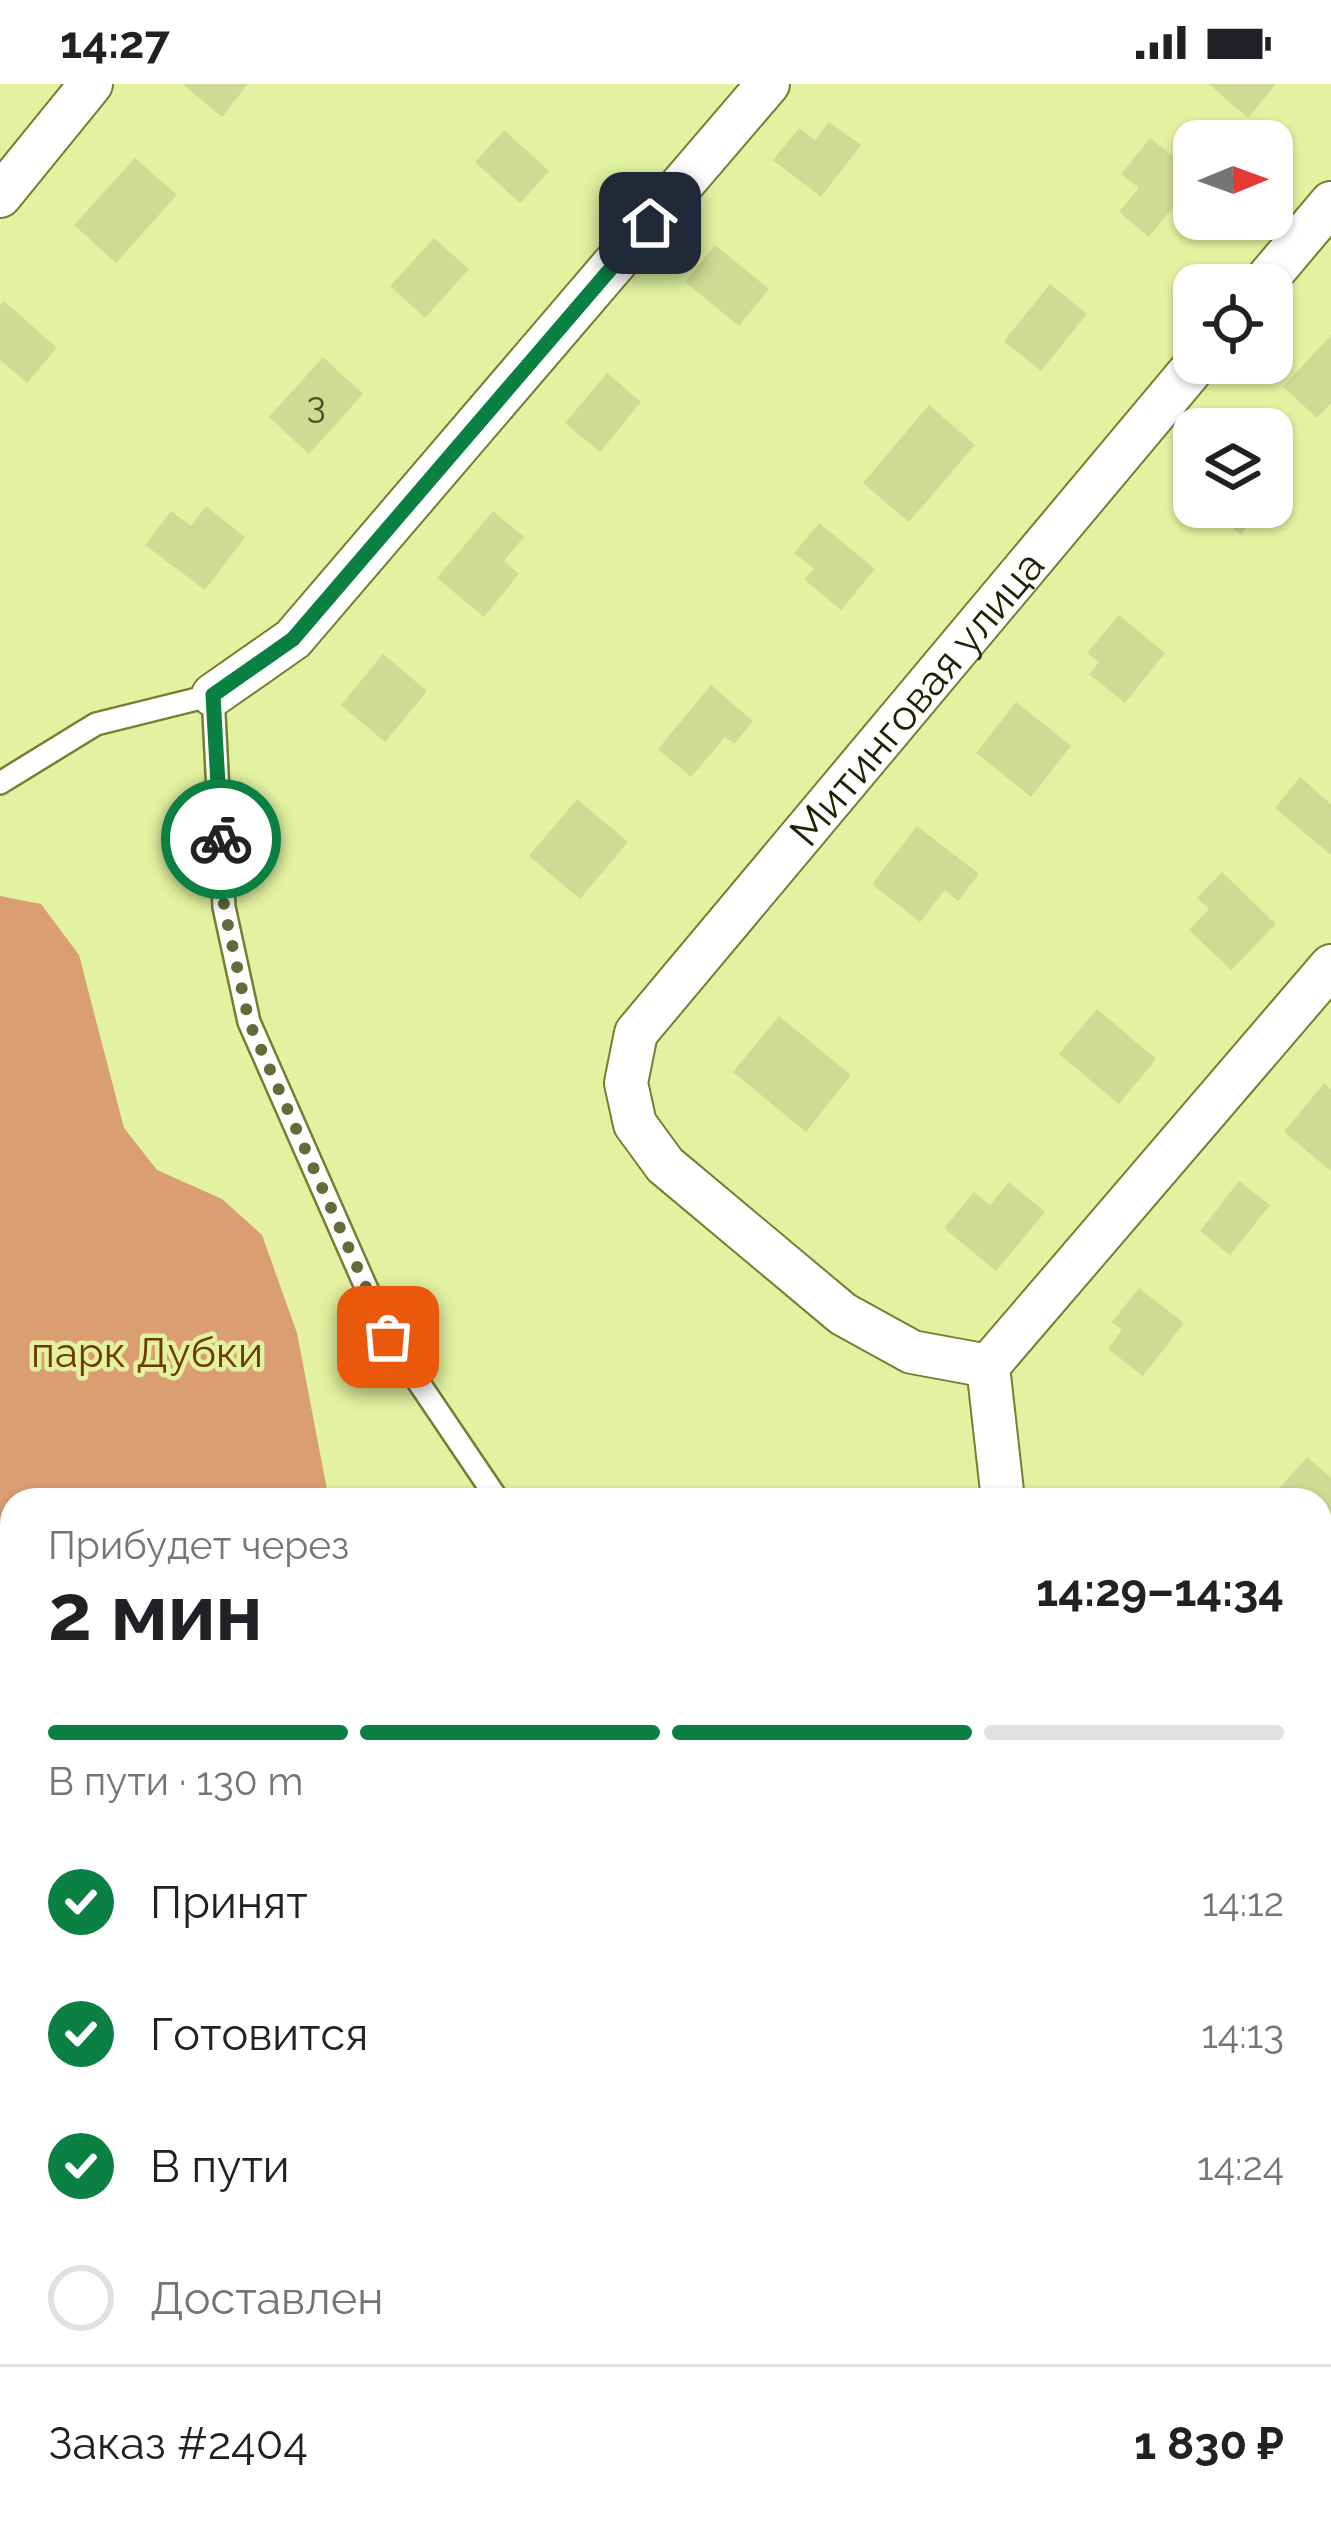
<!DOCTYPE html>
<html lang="ru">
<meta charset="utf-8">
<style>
:root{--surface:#fff;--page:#f6f6f6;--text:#202124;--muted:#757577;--line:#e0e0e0;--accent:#0b8043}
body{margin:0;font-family:Raleway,sans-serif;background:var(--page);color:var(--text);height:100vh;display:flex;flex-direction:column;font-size:45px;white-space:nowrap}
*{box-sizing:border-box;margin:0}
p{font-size:39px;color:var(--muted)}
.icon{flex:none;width:66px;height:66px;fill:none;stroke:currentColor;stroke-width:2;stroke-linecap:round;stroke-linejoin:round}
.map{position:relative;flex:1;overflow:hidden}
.sheet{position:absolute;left:0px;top:1404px;width:1332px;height:1059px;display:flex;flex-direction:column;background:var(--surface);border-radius:36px 36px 0 0;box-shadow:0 3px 9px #0004}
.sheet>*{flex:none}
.needle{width:78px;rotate:89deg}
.tools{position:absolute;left:1173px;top:36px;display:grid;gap:24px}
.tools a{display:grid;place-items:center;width:120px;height:120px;border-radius:24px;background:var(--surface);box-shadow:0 3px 9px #0004;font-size:60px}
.pin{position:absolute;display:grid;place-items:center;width:102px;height:102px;color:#fff;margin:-51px;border-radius:24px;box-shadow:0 6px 18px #0006}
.courier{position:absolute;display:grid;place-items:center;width:120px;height:120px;margin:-60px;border:9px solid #0b8043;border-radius:50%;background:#fff;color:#222;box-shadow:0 3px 15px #0007}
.head em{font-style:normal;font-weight:700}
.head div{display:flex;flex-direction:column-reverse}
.head{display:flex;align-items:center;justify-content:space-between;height:204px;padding:0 48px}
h1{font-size:78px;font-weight:700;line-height:90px}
.bar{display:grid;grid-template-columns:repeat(4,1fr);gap:18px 12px;align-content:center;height:144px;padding:0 48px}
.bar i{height:15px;border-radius:9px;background:var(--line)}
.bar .selected{background:var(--accent)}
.bar p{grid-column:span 4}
.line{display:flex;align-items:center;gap:30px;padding:0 48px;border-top:3px solid var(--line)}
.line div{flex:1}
ol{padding:0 48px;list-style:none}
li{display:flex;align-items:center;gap:36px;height:132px}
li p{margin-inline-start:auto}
li .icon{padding:12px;border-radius:50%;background:var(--accent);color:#fff;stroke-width:4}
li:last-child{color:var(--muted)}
li i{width:66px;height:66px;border:6px solid var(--line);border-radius:50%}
.status{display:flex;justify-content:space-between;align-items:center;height:84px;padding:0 60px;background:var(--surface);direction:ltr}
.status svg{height:33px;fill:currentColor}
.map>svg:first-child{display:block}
</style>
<div class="status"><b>14:27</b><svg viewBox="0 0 49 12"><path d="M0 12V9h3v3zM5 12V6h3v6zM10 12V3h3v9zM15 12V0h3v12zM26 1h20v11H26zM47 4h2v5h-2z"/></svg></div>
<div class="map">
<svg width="1331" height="2461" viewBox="0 0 1331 2461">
<rect width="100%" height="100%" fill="#e3f2a1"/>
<!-- forest -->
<g fill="#da9e72">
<polygon points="0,812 41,820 79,871 124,1044 157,1086 222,1115 262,1151 297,1249 329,1416 12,1416 12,1790 0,1797"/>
<polygon points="12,2327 12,2451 307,2451 296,2461 0,2461 0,2330"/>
</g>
<!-- building -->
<g fill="#cedb95">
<polygon points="182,0 248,0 222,33"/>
<polygon points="1209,0 1276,0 1248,34"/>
<polygon points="829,38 861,61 821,113 773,76 799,44 815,56"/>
<polygon points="504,46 549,87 520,119 475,78"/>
<polygon points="1150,54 1194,89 1194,97 1149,153 1119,128 1139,104 1121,90"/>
<polygon points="135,74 177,111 116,179 74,141"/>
<polygon points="434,154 469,185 425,234 390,202"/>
<polygon points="715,161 769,205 739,242 685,198"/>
<polygon points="1050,200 1087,230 1041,287 1004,257"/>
<polygon points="4,217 57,264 27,299 0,276 0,222"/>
<polygon points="1331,251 1331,319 1317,334 1283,303"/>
<polygon points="323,273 363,310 309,370 269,333"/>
<polygon points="607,289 641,318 600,368 565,339"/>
<polygon points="929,321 975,361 909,438 863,399"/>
<polygon points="206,422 245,453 205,506 145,461 171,427 191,442"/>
<polygon points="1205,423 1262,423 1241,451"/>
<polygon points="493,427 524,453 504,477 519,490 484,533 437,494"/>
<polygon points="819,439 875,485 841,526 804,495 814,485 794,469"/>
<polygon points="1119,531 1165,569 1125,619 1089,590 1099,578 1087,569"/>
<polygon points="383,570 427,607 385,658 341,621"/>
<polygon points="711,601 753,637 734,660 725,653 691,693 658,665"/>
<polygon points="1016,618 1071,662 1031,713 976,669"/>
<polygon points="1300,693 1331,720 1331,771 1275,724"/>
<polygon points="577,715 628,758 580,815 529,772"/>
<polygon points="917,742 979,790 958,817 945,806 920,838 872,800"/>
<polygon points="1222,788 1276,840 1231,886 1189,846 1209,825 1197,814"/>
<polygon points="1097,925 1156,975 1119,1020 1059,970"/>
<polygon points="779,932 851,991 806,1048 733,988"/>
<polygon points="1324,999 1331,1005 1331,1087 1284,1048"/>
<polygon points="1239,1097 1270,1121 1230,1171 1200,1147"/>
<polygon points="1009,1098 1045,1128 996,1187 944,1144 974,1108 990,1121"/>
<polygon points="1139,1204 1184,1239 1143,1292 1108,1265 1122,1246 1112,1238"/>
<polygon points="1307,1373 1331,1394 1331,1433 1320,1445 1320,1416 1269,1416"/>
<polygon points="1321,2396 1331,2446 1320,2449 1320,2396"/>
<polygon points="1263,2451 1307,2451 1307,2452 1266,2461"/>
</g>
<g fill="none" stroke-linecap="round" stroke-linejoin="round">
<defs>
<polyline id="service" points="0,699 96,640 213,611 224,823 249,938 388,1253 498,1416"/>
<g id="minor">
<polyline points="0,112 91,0"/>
<polyline points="1262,201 1331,119"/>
<polyline points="213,611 293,555 768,0"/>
<path id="s1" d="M988,1282L912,1268L843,1230L665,1081L635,1040L626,999L636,949L1197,279"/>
<polyline points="988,1282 1331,882"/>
<polyline points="988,1282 1003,1416"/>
<polyline points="1320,1551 1331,1539"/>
<polyline points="1320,2136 1331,2132"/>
<polyline points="1320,2188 1331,2192"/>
<polyline points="1320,2324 1331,2323"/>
<polyline points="1195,2451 1198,2461"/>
<polyline points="853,2461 876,2451"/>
</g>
</defs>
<!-- service casing -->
<use href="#service" stroke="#737f31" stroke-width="26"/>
<!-- minor casing -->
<use href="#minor" stroke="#737f31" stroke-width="46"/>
<!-- service -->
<use href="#service" stroke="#fff" stroke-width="21"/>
<!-- minor -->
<use href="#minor" stroke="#fff" stroke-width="42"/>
</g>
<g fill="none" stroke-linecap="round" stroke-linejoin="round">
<!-- done -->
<polyline stroke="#626b3a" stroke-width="12" stroke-dasharray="0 21.6" points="221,755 224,823 249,938 388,1253"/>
<!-- route -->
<polyline stroke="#0b8043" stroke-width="15" points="221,755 213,611 293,555 650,139"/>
</g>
<g text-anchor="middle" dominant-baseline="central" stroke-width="9" stroke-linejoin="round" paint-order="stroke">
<!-- number labels -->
<g font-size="36" fill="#495027">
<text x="316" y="321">3</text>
</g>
<!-- street labels -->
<g font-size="42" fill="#1d2202" stroke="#e3f2a1">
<text stroke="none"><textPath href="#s1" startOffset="969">Митинговая улица</textPath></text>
</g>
<!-- park labels -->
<g font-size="42" fill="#703900" stroke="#e3f2a1">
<text x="147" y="1268">парк Дубки</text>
</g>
</g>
</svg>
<div class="tools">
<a><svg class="needle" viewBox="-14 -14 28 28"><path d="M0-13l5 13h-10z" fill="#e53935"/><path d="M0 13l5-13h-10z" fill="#757577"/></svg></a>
<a><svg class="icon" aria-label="locate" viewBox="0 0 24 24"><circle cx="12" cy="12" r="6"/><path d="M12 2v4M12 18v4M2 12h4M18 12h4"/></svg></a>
<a><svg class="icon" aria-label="layers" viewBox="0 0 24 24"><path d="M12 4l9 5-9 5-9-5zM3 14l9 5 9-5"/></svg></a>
</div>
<div class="pin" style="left:388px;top:1253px;background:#ea580c"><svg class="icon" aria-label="bag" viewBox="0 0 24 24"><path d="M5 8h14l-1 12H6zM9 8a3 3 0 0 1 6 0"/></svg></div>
<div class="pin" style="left:650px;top:139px;background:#1f2937"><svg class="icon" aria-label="home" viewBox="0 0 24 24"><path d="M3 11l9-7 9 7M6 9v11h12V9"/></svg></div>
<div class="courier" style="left:221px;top:755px"><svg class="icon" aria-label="bike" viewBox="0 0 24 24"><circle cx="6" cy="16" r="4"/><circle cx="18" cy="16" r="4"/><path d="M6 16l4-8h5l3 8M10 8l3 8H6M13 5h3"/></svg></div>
<section class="sheet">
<div class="head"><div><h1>2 мин</h1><p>Прибудет через</p></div><em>14:29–14:34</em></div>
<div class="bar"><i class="selected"></i><i class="selected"></i><i class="selected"></i><i></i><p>В пути · 130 m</p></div>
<ol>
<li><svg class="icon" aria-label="check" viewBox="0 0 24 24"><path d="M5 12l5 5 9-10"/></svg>Принят<p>14:12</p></li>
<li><svg class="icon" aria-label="check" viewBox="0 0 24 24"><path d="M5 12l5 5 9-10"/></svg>Готовится<p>14:13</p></li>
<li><svg class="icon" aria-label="check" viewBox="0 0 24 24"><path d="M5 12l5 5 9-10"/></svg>В пути<p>14:24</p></li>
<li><i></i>Доставлен</li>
</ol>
<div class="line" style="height:156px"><div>Заказ #2404</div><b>1 830 ₽</b></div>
</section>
</div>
